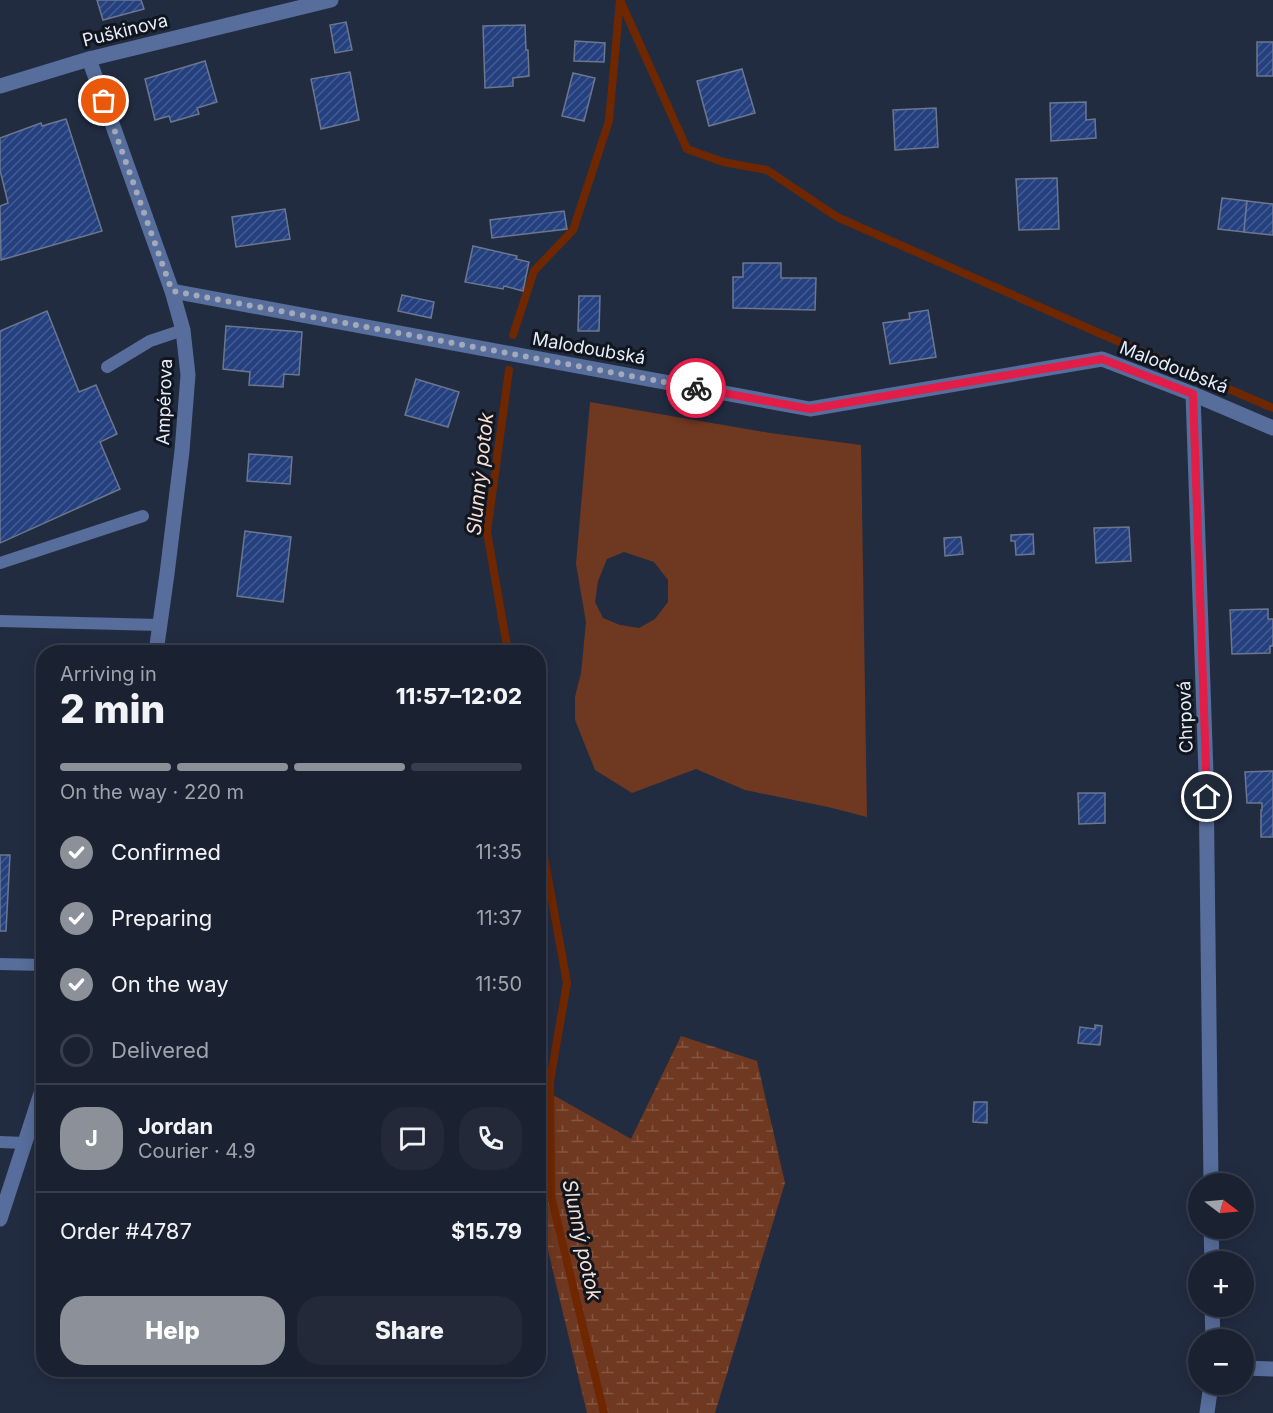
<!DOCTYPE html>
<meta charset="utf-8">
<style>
:root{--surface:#1a2131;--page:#232939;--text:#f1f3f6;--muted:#9fa3ab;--line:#383e4d;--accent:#8c9099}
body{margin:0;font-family:Inter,sans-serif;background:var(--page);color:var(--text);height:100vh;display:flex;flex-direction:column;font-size:22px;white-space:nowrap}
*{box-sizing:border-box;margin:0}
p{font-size:20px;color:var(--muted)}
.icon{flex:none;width:33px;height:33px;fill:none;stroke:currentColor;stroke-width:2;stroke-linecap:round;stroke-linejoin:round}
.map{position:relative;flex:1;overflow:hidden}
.side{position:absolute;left:36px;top:645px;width:510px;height:732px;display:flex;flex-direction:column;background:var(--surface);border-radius:24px;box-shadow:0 3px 15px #0003,0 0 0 2px var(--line)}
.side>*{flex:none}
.needle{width:39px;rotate:106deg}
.tools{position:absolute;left:1188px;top:1173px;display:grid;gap:12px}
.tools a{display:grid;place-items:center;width:66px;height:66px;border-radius:50%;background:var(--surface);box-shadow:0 3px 15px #0003,0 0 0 2px var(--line);font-size:30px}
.pin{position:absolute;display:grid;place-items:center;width:51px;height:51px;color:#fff;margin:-26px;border:3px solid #fff;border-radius:50%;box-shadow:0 2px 6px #0007}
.courier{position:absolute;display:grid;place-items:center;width:60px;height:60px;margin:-30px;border:4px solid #e11d48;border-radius:50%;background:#fff;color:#222;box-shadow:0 2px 8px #0007}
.head em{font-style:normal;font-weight:800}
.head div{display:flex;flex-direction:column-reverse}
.head{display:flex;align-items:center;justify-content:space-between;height:102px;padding:0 24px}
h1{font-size:39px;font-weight:800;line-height:45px}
.bar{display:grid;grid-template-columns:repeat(4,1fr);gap:9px 6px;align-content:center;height:72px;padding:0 24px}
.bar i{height:8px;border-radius:4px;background:var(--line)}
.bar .selected{background:var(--accent)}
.bar p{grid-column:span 4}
.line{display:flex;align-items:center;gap:15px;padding:0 24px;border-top:2px solid var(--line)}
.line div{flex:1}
.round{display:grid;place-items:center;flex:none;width:63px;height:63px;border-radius:24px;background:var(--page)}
ol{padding:0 24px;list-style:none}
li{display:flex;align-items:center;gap:18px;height:66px}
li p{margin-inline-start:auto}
li .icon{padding:6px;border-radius:50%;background:var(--accent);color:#fff;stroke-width:4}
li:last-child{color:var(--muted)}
li i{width:33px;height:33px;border:3px solid var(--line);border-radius:50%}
.cta{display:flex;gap:12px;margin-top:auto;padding:12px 24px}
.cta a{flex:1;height:69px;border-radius:24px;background:var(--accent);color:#fff;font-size:24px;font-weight:800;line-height:69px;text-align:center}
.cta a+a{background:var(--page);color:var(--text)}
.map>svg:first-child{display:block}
</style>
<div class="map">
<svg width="1273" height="1413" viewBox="0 0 1273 1413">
<defs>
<pattern id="wetland-marsh" width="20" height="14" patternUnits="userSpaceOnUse" patternTransform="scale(1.5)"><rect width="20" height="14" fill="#6f3820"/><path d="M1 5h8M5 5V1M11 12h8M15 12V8" fill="none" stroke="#845541"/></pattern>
<pattern id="building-hatch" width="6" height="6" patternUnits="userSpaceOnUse" patternTransform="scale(1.5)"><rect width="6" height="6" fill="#25407f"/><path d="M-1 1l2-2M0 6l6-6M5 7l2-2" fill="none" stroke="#455c92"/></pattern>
</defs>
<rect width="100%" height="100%" fill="#222c41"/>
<!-- green -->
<path fill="#6f3820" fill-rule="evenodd" d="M590,402L770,433L861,445L867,817L828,807L745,790L696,769L632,793L595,770L575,720V697L581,673L586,622L576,564ZM624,552L654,562L668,580V602L655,619L639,628L620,625L603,618L595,602L598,581L607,559Z"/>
<!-- wetland -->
<polygon fill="url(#wetland-marsh)" points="681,1036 757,1061 785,1183 715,1413 587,1413 539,1213 539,1087 631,1139"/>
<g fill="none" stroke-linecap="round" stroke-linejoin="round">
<!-- stream -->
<g stroke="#6f2700" stroke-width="8">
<polyline points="620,0 687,149 723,162 767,170 837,217 1092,330 1273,408"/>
<polyline points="513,335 534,271 573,230 609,121 620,0"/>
<polyline points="508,652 487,532 509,370"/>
<polyline points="538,823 567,983 550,1081 551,1196 604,1413"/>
</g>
</g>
<!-- building -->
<g fill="url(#building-hatch)" stroke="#6a778f" stroke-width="1.5">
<polygon points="97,0 141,0 144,9 103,20"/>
<polygon points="346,22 352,50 335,53 330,25"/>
<polygon points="525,25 526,50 528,50 529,76 513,78 513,86 485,88 483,26"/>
<polygon points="575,41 605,43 604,62 574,61"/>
<rect x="1257" y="42" width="16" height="34"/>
<polygon points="205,61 217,102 197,108 199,114 171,122 169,116 155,120 145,79"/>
<polygon points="742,69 755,113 709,126 697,81"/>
<polygon points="350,72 359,120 321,129 311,79"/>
<polygon points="573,73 595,78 584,121 562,116"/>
<polygon points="1086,102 1086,120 1095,119 1096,138 1051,141 1050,103"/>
<polygon points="936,108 938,147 895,150 893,110"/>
<polygon points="66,119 102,231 1,260 0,206 8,203 0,170 0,138 41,123 42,126"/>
<polygon points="1057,178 1059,229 1019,230 1016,179"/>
<polygon points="1222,198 1247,201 1244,232 1218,229"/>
<polygon points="1247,201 1273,204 1273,235 1244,232"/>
<polygon points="285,209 290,239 236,247 232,217"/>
<polygon points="564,211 567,229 492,238 490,220"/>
<polygon points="473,246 517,256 516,259 529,262 523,291 504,286 503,289 465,282"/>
<polygon points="743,263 781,263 781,278 816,278 815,310 733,308 733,277 743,277"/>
<polygon points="402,295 434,302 431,318 398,311"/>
<polygon points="579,296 600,296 599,331 578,331"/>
<polygon points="928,310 936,357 890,364 883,323 910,319 909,313"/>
<polygon points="47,311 79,392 96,385 117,434 100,442 120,489 0,543 0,331"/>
<polygon points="226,326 302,332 299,375 284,374 283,387 249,385 250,372 223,369"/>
<polygon points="416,379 459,392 448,427 405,415"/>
<polygon points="249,454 292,457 290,484 247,481"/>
<polygon points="1129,527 1131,561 1096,563 1094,528"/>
<polygon points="245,531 291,537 283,602 237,596"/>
<polygon points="1033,534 1034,554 1016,555 1015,541 1011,541 1011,535"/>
<polygon points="961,537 963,554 945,556 944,538"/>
<polygon points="1268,609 1268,619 1273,619 1273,646 1270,646 1270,653 1232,654 1230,610"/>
<polygon points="1273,771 1273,837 1261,837 1261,810 1262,810 1262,803 1247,803 1245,772"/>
<polygon points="1078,793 1105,793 1105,823 1079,824"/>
<polygon points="0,855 10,855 6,931 0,931"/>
<polygon points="1095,1025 1102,1026 1100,1045 1078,1043 1080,1027 1095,1029"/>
<polygon points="974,1102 987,1102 987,1123 973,1122"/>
</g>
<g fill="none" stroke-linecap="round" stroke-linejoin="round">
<!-- service -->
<g stroke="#576d9b" stroke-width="12">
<polyline points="107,367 150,341 183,330"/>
<polyline points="0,563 143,516"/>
<polyline points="0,621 160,625"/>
<polyline points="0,964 44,965"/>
<polyline points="0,1142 24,1143"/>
</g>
<!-- minor -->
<g stroke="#576d9b" stroke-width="15">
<polyline points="89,59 172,291 183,330 188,375 182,451 167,574 156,652"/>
<polyline points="0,86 89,59 331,0"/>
<polyline points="172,291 810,409 1102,359 1193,394 1273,428"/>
<polyline points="1193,394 1206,774 1211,1184"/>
<polyline points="0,1219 44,1084"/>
<polyline points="1211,1228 1212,1262"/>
<polyline points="1212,1306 1213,1340"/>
<polyline points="1244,1368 1273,1369"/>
<polyline points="1207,1413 1211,1384"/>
</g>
</g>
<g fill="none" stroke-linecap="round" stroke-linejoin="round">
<!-- done -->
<polyline stroke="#a1a9ba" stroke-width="6" stroke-dasharray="0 10.8" points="104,101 172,291 696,388"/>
<!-- route -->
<polyline stroke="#e11d48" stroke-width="8" points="696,388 810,409 1102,359 1193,394 1207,797"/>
</g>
<g text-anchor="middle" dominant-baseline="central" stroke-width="6" stroke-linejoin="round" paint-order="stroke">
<!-- street labels -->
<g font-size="18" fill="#e6edfb" stroke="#10151e">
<text transform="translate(125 30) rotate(-14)">Puškinova</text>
<text transform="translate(589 348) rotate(10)">Malodoubská</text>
<text transform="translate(1174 367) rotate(21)">Malodoubská</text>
<text transform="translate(164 402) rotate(-88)">Ampérova</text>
<text transform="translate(1185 717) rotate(-92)">Chrpová</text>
</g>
<!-- water labels -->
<g font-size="20" font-style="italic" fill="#f6dfd5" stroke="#10151e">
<text transform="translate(480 474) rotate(-84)">Slunný potok</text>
<text transform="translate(582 1240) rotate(78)">Slunný potok</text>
</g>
</g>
</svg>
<div class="tools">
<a><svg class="needle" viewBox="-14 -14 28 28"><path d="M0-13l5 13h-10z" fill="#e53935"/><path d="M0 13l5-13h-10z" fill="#9fa3ab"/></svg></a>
<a>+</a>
<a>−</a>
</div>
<div class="pin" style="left:104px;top:101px;background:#ea580c"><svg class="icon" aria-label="bag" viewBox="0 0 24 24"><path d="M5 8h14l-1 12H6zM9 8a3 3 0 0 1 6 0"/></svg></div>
<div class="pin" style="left:1207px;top:797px;background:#1f2937"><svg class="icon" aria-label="home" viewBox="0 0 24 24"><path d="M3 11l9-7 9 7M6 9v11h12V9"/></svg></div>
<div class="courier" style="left:696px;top:388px"><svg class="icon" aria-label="bike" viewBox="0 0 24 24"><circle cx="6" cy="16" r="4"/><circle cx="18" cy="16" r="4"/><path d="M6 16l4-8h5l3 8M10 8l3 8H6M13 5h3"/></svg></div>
<section class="side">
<div class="head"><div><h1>2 min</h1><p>Arriving in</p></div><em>11:57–12:02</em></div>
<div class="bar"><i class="selected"></i><i class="selected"></i><i class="selected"></i><i></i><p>On the way · 220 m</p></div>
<ol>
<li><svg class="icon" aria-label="check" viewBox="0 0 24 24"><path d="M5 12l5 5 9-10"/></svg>Confirmed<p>11:35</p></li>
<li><svg class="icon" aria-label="check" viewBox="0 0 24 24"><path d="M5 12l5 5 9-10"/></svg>Preparing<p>11:37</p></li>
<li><svg class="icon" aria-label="check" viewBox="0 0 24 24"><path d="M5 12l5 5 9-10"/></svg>On the way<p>11:50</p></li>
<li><i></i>Delivered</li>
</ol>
<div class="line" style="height:108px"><b class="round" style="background:var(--accent);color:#fff">J</b><div><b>Jordan</b><p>Courier · 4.9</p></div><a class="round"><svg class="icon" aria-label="chat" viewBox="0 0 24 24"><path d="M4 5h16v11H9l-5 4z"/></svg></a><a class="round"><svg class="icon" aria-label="phone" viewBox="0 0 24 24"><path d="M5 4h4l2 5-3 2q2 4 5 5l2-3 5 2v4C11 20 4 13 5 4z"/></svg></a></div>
<div class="line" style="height:78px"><div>Order #4787</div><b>$15.79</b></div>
<div class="cta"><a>Help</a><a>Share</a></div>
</section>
</div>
